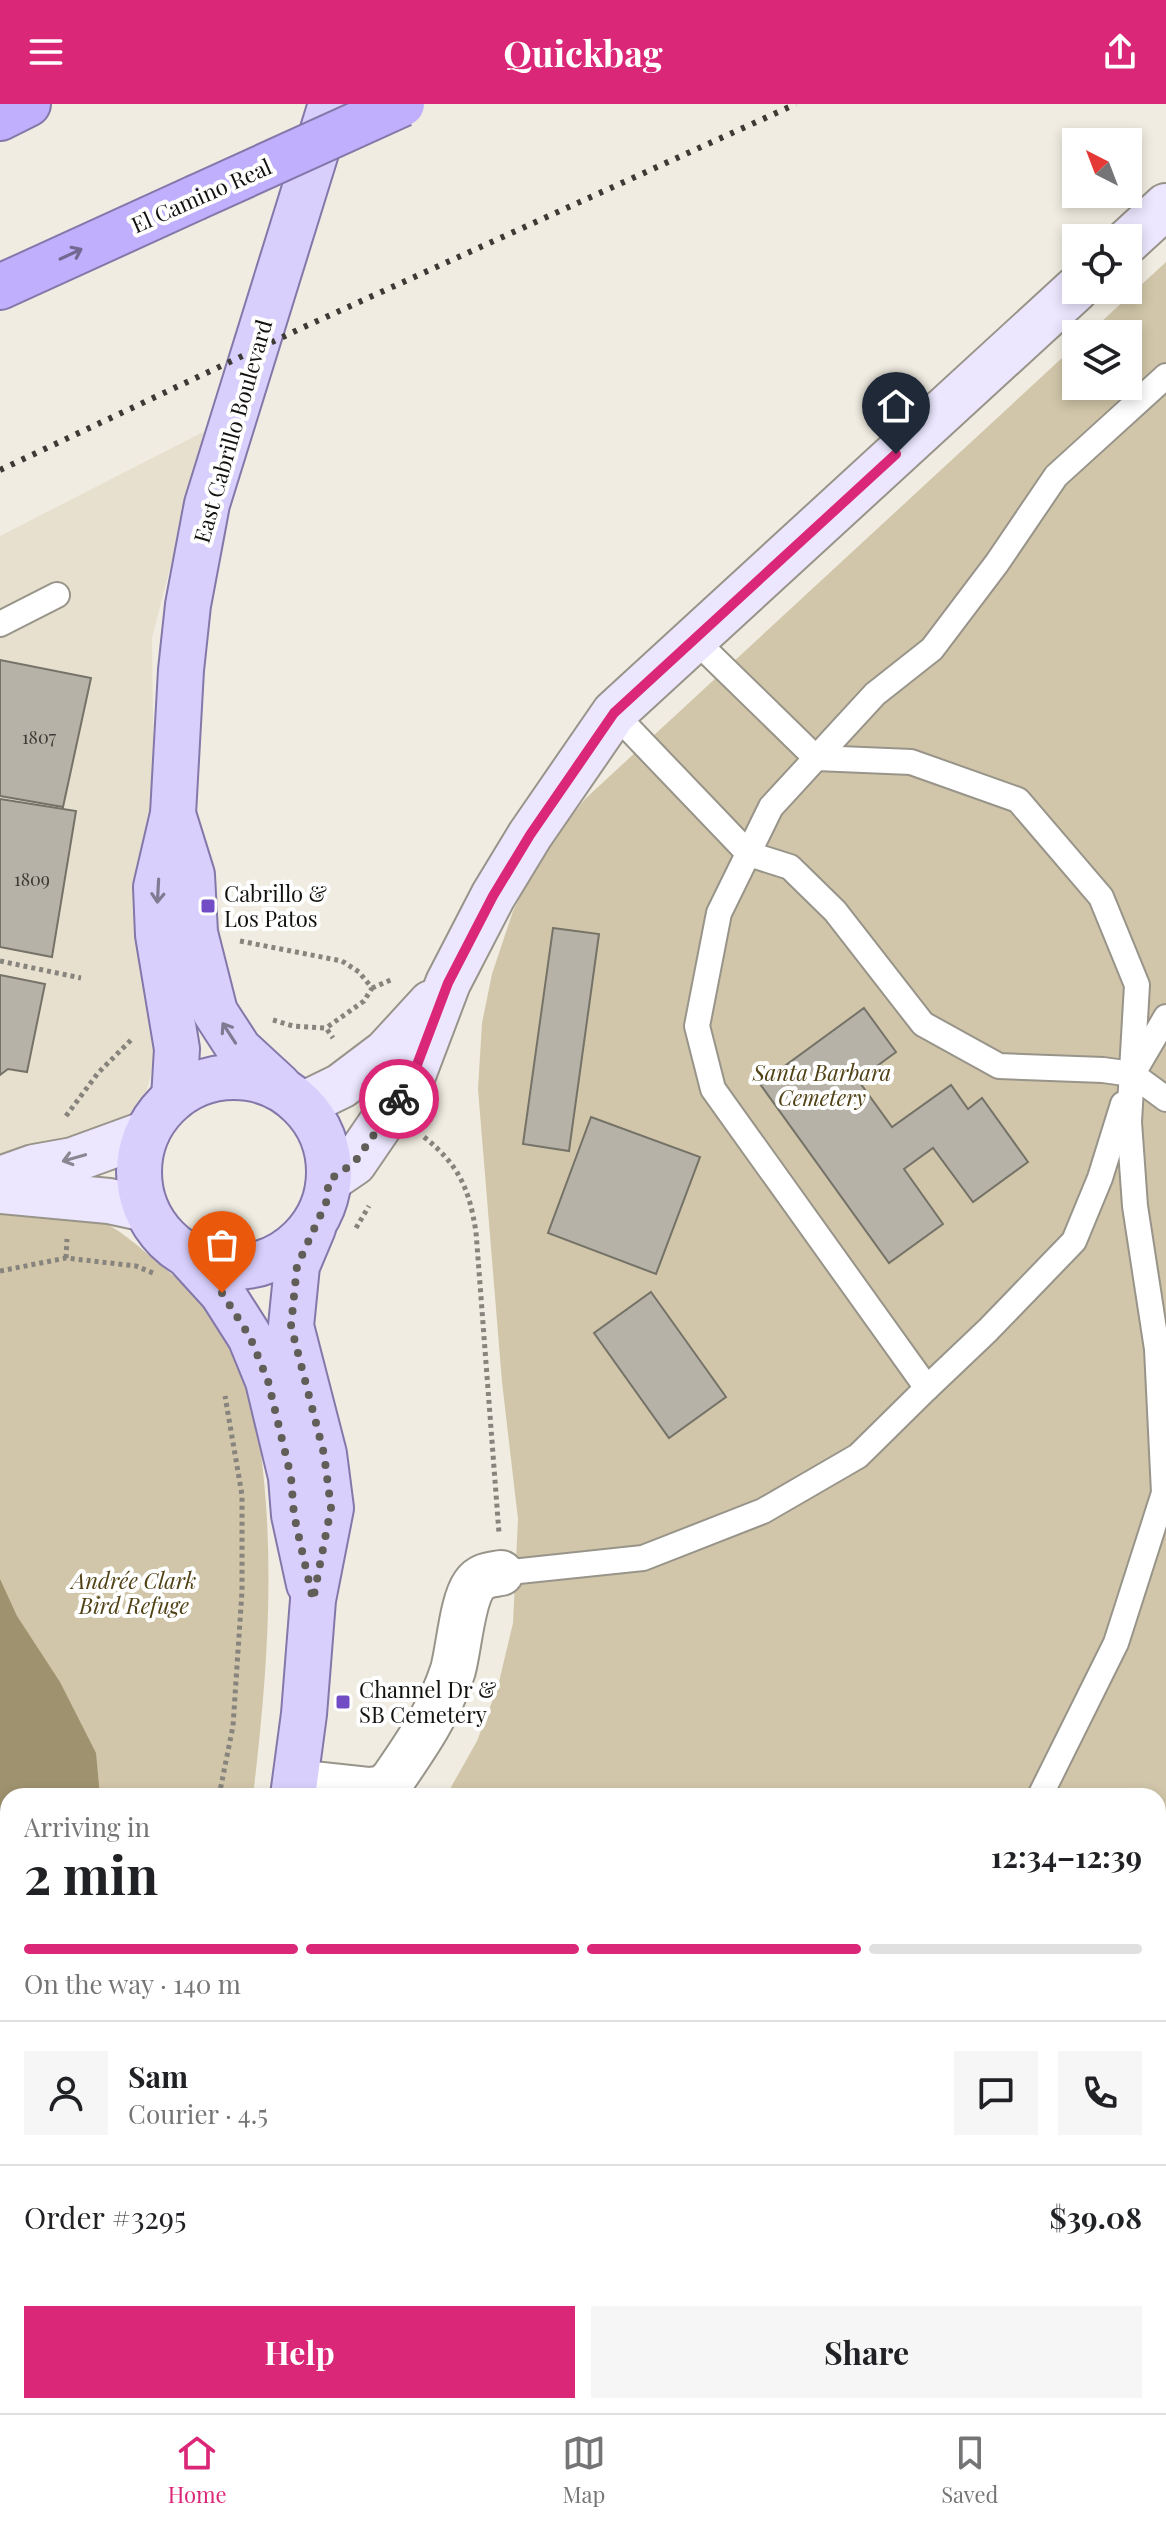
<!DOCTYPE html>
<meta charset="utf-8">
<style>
:root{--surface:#fff;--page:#f6f6f6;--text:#202124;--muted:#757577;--line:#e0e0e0;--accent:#db2777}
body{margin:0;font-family:"Playfair Display",serif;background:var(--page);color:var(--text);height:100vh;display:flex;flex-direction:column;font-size:30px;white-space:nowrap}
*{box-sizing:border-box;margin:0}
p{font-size:26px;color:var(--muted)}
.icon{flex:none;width:44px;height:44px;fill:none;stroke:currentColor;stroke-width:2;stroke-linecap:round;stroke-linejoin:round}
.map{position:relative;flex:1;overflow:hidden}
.side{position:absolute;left:0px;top:1684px;width:1166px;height:626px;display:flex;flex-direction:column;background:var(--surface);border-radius:24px 24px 0 0;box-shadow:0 4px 12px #0003}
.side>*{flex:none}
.needle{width:52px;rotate:318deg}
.fabs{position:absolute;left:1062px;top:24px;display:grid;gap:16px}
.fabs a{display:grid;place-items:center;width:80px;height:80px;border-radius:0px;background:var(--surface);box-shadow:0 4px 12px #0003;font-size:40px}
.pin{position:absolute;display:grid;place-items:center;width:68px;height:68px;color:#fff;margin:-82px -34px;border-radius:50% 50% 50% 0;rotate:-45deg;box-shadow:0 0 8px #0007}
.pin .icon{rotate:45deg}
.courier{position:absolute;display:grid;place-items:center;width:80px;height:80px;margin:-40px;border:6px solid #db2777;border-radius:50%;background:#fff;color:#222;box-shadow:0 2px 10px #0007}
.overview em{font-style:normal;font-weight:700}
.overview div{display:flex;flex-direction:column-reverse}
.overview{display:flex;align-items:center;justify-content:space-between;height:136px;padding:0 24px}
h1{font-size:52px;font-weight:700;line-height:60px}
.bar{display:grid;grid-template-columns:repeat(4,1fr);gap:12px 8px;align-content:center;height:96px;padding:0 24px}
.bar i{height:10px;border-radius:6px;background:var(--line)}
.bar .active{background:var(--accent)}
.bar p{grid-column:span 4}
.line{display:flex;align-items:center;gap:20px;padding:0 24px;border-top:2px solid var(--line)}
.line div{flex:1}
.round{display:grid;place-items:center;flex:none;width:84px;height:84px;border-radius:0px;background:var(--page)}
.primary-button{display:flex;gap:16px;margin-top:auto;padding:16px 24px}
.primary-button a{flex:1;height:92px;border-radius:0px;background:var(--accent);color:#fff;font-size:32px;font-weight:700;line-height:92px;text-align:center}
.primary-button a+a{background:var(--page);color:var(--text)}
header{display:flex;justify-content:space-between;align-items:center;height:104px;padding:0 24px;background:var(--accent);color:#fff;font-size:36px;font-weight:700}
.tabs{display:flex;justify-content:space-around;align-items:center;height:112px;border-top:2px solid var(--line);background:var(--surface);font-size:22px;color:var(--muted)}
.tabs a{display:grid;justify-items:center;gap:4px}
.tabs .active{color:var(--accent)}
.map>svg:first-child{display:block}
</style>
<header><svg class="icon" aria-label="menu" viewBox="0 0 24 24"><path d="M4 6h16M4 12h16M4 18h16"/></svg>Quickbag<svg class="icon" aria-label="share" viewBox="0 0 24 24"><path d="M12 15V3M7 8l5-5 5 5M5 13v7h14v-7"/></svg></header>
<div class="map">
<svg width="1166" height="2309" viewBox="0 0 1166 2309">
<rect width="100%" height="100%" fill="#f0ece1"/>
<!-- built -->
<polygon fill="#e7e0ce" points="205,327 152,534 157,946 143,1001 101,1041 0,1061 0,432"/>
<!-- green -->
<g fill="#d1c6a9">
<polygon points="1166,158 1166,2309 56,2309 60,2302 1158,2302 1158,1692 446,1692 477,1637 498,1582 513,1519 518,1415 502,1278 478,985 482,919 492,870 513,807 544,747 585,695 1076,241 1076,282 1128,282 1128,230 1088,230"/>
<path d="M15,1108C35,1109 76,1108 93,1114C117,1122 139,1143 158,1159C182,1179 210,1200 227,1227C249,1262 254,1301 260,1342C276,1459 267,1575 253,1692H8V2183L0,2194V1111Z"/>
</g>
<!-- water -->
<polygon fill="#9f926f" points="0,1475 17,1512 60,1578 96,1649 100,1692 8,1692 8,1999 0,2012"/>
<!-- building -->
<g fill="#b6b2a7" stroke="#757268" stroke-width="2">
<polygon points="0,556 91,574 63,703 0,692"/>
<polygon points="0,695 76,707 52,853 0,843"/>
<polygon points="553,824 599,830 569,1047 523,1040"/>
<polygon points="0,871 45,880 27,968 8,965 0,971"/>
<polygon points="864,904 896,948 858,976 892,1023 951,981 968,1005 982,994 1028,1058 973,1098 933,1044 904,1065 943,1120 889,1159 760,980"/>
<polygon points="591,1013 700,1053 656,1170 548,1129"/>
<polygon points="651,1188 726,1293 669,1334 594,1229"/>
</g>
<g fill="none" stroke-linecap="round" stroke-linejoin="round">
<defs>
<g id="lane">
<polyline points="0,520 57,491"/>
<polyline points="694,535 816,654 911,658 1018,696 1101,793 1137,881 1129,1018 1135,1102 1157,1245 1164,1389 1116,1539 1040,1692"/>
<polyline points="614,609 749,750 790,763 835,807 923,920 999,962 1103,966 1132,970 1166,995"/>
<polyline points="1135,966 1166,913"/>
<polyline points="927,1284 988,1226 1074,1137 1100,1074 1123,1000"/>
<polyline points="501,1469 643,1454 763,1407 858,1352 927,1284 713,985 697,922 719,809 771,703 875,590 932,545 997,459 1056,372 1166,272"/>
<polyline points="617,2309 619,2302"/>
<polyline points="1159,2309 1166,2300"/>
</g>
<path id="street" d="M296,1678L370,1686L384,1684L393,1675C417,1640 440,1607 453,1566C459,1544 462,1498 474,1481C481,1471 490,1471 501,1469"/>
<g id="secondary">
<polyline points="1128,137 1166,102"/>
<polyline points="302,1001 341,982 386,948 431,899"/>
<polyline points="0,1075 34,1063 73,1056 147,1029"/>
<polyline points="329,1076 354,1059 412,974 448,879 493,792 530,731 614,609 1076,185"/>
<polyline points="0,1087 109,1097 146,1105"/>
</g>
<g id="primary">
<polyline points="173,710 192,771 195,829 215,908 239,945 279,982"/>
<circle cx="234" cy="1068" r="95"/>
<polyline points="174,994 177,945 158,831 156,783 173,710 181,566 188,501 207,400 331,0"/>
<polyline points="191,1155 222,1189 250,1233 268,1277 291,1373 294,1411 309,1480"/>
<polyline points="293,1692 304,1610 313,1496 331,1404 324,1350 291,1222 297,1162 313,1124"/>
<polyline points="0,2279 8,2268"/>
</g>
<g id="highway">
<polyline points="0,14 28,0"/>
<polyline points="0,183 195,94"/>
</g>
</defs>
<!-- lane casing -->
<use href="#lane" stroke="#98948a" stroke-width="28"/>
<!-- street casing -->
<use href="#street" stroke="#98948a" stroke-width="48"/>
<!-- secondary casing -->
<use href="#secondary" stroke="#98948a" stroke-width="48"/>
<!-- primary casing -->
<use href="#primary" stroke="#8378a9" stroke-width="48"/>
<!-- highway casing -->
<use href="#highway" stroke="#8378a9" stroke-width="48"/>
<!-- path -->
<g stroke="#87847d" stroke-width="5" stroke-dasharray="4 4" stroke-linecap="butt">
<polyline points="240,837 342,857 359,868 372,884 364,897 326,924"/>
<polyline points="0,857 81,874"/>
<polyline points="372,884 393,875"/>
<polyline points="273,916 293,922 326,924 333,934"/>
<polyline points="66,1012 98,969 132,935"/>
<path d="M424,1033C459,1061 469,1084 476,1128L499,1429"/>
<polyline points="356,1124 369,1102"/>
<polyline points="66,1154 67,1135"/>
<polyline points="0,1167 66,1154 136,1162 153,1169"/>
<polyline points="219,1692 233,1622 242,1487 242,1391 225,1292"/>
<polyline points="0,2146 8,2134"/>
</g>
<!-- lane -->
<use href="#lane" stroke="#fff" stroke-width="24"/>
<!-- street -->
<use href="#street" stroke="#fff" stroke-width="44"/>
<!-- secondary -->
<use href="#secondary" stroke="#ece7fe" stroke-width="44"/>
<!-- primary -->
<use href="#primary" stroke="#d9cffd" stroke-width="44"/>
<!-- highway -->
<use href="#highway" stroke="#bfaffc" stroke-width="44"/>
<!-- rail -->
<polyline stroke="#3d3a36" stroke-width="6" stroke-dasharray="4 8" stroke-linecap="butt" points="0,366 304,223 796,0"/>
<defs>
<polyline id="highway-bridge" points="195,94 402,0"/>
</defs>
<!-- highway-bridge casing -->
<use href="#highway-bridge" stroke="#8378a9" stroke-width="48" stroke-linecap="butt"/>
<!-- highway-bridge -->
<use href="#highway-bridge" stroke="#bfaffc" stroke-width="44"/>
</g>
<!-- one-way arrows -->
<defs><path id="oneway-shaft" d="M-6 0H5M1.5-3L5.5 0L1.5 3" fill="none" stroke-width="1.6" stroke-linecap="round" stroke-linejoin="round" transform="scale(2)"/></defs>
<use stroke="#726891" href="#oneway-shaft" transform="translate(71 150) rotate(-25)"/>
<g stroke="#807a92">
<use href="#oneway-shaft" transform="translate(158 787) rotate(93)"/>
<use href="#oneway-shaft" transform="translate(229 929) rotate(-123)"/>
</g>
<use stroke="#8b8792" href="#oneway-shaft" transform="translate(74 1054) rotate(164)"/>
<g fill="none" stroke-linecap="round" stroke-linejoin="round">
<!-- done -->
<polyline stroke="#615e58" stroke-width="8" stroke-dasharray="0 14.4" points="222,1189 250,1233 268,1277 291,1373 294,1411 313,1496 331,1404 324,1350 291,1222 297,1162 326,1099 329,1076 354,1059 399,995"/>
<!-- route -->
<polyline stroke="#db2777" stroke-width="10" points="399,995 412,974 448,879 493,792 530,731 614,609 896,350"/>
</g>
<!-- markers -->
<g fill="#724cc5" stroke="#fff" stroke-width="3">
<rect x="200" y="794" width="16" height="16" rx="4"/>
<rect x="335" y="1590" width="16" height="16" rx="4"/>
</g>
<g text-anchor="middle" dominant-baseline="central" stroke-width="8" stroke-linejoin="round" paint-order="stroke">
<!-- number labels -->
<g font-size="18" fill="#3c3a35">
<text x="39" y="633">1807</text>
<text x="32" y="775">1809</text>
</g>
<!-- street labels -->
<g font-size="22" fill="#14120f" stroke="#fff">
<text transform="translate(201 91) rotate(-24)">El Camino Real</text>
<text transform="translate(232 327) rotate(-74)">East Cabrillo Boulevard</text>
</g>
<!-- poi labels -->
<g font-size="22" fill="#14120f" stroke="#fff" text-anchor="start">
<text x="224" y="789">Cabrillo &amp;<tspan x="224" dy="25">Los Patos</tspan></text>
<text x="359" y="1585">Channel Dr &amp;<tspan x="359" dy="25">SB Cemetery</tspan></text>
</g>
<!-- park labels -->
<g font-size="22" font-style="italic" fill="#514215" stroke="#fff">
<text x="822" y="968">Santa Barbara<tspan x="822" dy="25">Cemetery</tspan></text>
<text x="134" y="1476">Andrée Clark<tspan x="134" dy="25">Bird Refuge</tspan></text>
</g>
</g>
</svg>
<div class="fabs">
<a><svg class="needle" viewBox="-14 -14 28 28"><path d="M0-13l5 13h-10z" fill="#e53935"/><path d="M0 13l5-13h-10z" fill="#757577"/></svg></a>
<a><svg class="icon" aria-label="locate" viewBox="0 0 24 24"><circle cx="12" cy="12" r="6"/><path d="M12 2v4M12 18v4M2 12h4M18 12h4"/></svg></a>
<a><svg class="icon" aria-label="layers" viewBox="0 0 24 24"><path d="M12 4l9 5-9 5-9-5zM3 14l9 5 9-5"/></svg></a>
</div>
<div class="pin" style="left:222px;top:1189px;background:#ea580c"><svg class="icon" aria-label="bag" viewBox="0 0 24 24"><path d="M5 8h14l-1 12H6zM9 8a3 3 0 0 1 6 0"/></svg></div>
<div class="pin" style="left:896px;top:350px;background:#1f2937"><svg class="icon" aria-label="home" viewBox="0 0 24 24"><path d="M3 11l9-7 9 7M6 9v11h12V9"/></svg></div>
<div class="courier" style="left:399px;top:995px"><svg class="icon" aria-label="bike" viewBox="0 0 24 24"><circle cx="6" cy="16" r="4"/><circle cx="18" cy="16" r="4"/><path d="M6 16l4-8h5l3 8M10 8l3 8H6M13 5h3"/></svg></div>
<section class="side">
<div class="overview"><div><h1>2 min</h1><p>Arriving in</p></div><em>12:34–12:39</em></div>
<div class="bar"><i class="active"></i><i class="active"></i><i class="active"></i><i></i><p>On the way · 140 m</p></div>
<div class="line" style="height:144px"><a class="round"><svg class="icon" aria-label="person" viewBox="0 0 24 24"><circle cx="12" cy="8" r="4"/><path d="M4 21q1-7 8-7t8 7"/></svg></a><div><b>Sam</b><p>Courier · 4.5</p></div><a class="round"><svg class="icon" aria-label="chat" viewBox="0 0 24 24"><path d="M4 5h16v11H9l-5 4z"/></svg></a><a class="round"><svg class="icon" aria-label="phone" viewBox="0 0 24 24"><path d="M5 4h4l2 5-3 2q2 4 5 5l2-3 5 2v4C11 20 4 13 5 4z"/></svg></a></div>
<div class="line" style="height:104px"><div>Order #3295</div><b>$39.08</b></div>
<div class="primary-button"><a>Help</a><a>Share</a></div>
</section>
</div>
<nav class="tabs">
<a class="active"><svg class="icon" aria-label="home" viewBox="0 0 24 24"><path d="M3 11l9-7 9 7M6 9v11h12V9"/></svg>Home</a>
<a><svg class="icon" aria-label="map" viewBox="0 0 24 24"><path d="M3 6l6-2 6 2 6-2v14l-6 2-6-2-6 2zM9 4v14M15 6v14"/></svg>Map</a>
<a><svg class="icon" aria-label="saved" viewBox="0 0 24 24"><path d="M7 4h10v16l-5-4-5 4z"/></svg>Saved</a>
</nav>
